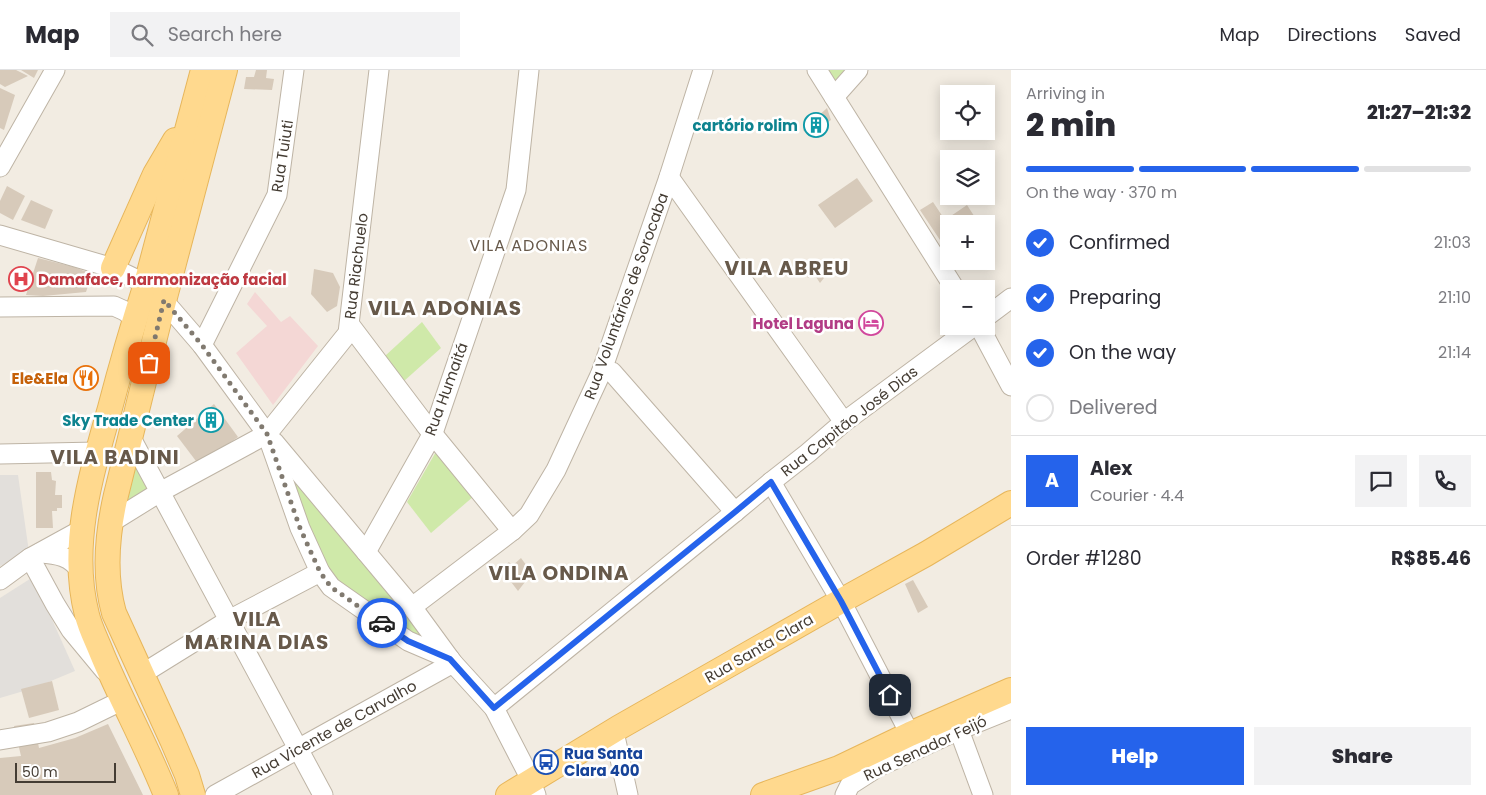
<!DOCTYPE html>
<meta charset="utf-8">
<style>
:root{--surface:#fff;--page:#f2f2f3;--text:#2b2b33;--muted:#7c7c81;--line:#e1e1e2;--accent:#2563eb}
body{margin:0;font-family:Poppins,sans-serif;background:var(--page);color:var(--text);height:100vh;display:flex;flex-direction:column;font-size:19px;white-space:nowrap}
*{box-sizing:border-box;margin:0}
p{font-size:16px;color:var(--muted)}
.icon{flex:none;width:28px;height:28px;fill:none;stroke:currentColor;stroke-width:2;stroke-linecap:round;stroke-linejoin:round}
.map{position:relative;flex:1;overflow:hidden}
.details{display:flex;flex-direction:column;background:var(--surface);width:475px}
.details>*{flex:none}
.fabs{position:absolute;left:940px;top:15px;display:grid;gap:10px}
.fabs a{display:grid;place-items:center;width:55px;height:55px;border-radius:0px;background:var(--surface);box-shadow:0 2px 12px #0003;font-size:25px}
.scale{position:absolute;left:15px;bottom:12px;width:101px;box-sizing:border-box;padding-left:5px;border:2px solid #443c33;border-top:0;font-size:14px;line-height:18px;white-space:nowrap;color:#443c33;-webkit-text-stroke:4px #fff;paint-order:stroke}
.pin{position:absolute;display:grid;place-items:center;width:42px;height:42px;color:#fff;margin:-21px;border-radius:10px;box-shadow:0 2px 8px #0006}
.courier{position:absolute;display:grid;place-items:center;width:50px;height:50px;margin:-25px;border:4px solid #2563eb;border-radius:50%;background:#fff;color:#222;box-shadow:0 1px 6px #0007}
.summary em{font-style:normal;font-weight:800}
.summary div{display:flex;flex-direction:column-reverse}
.summary{display:flex;align-items:center;justify-content:space-between;height:85px;padding:0 15px}
h1{font-size:32px;font-weight:800;line-height:38px}
.bar{display:grid;grid-template-columns:repeat(4,1fr);gap:8px 5px;align-content:center;height:60px;padding:0 15px}
.bar i{height:6px;border-radius:4px;background:var(--line)}
.bar .selected{background:var(--accent)}
.bar p{grid-column:span 4}
.line{display:flex;align-items:center;gap:12px;padding:0 15px;border-top:1px solid var(--line)}
.line div{flex:1}
.round{display:grid;place-items:center;flex:none;width:52px;height:52px;border-radius:0px;background:var(--page)}
ol{padding:0 15px;list-style:none}
li{display:flex;align-items:center;gap:15px;height:55px}
li p{margin-inline-start:auto}
li .icon{padding:5px;border-radius:50%;background:var(--accent);color:#fff;stroke-width:4}
li:last-child{color:var(--muted)}
li i{width:28px;height:28px;border:2px solid var(--line);border-radius:50%}
.action{display:flex;gap:10px;margin-top:auto;padding:10px 15px}
.action a{flex:1;height:58px;border-radius:0px;background:var(--accent);color:#fff;font-size:20px;font-weight:800;line-height:58px;text-align:center}
.action a+a{background:var(--page);color:var(--text)}
header{display:flex;align-items:center;gap:30px;box-sizing:border-box;height:70px;padding:0 25px;background:var(--surface);border-bottom:1px solid var(--line)}
header strong{font-size:24px}
nav{display:flex;gap:28px;margin-inline-start:auto;font-size:18px}
.search{width:350px;height:45px;background:var(--page);display:flex;align-items:center;gap:12px;box-sizing:border-box;padding:0 18px;border-radius:0px;color:var(--muted);font-size:19px}
main{display:flex;flex:1;min-height:0}
.map>svg:first-child{display:block}
</style>
<header>
<strong>Map</strong>
<div class="search"><svg class="icon" aria-label="search" viewBox="0 0 24 24"><circle cx="10" cy="10" r="6"/><path d="M15 15l6 6"/></svg>Search here</div>
<nav><a>Map</a><a>Directions</a><a>Saved</a></nav>
</header>
<main>
<div class="map">
<svg width="1011" height="725" viewBox="0 0 1011 725">
<rect width="100%" height="100%" fill="#f2ece2"/>
<!-- medical -->
<polygon fill="#f4d7d5" points="255,222 281,252 290,246 318,276 273,335 236,283 267,256 247,234"/>
<!-- green -->
<g fill="#cfe9a9">
<polygon points="824,0 851,0 838,15"/>
<polygon points="422,252 441,278 404,311 385,286"/>
<polygon points="437,380 474,426 431,463 407,432"/>
<polygon points="132,390 154,421 116,443"/>
<polygon points="284,394 432,571 425,575 333,515"/>
</g>
<!-- parking -->
<g fill="#e2dfdb">
<polygon points="0,405 18,405 29,482 0,496"/>
<polygon points="33,507 75,601 34,618 0,628 0,528"/>
</g>
<!-- building -->
<g fill="#d7caba">
<polygon points="0,0 16,0 28,6 5,17 0,14"/>
<polygon points="21,0 38,0 34,8"/>
<polygon points="256,0 267,0 266,8 274,9 272,20 244,19 246,7 254,7"/>
<polygon points="0,18 15,25 4,60 0,58"/>
<polygon points="827,38 831,50 809,66 803,60"/>
<polygon points="857,108 873,131 835,158 818,135"/>
<polygon points="7,116 25,126 13,150 0,143 0,131"/>
<polygon points="31,130 53,140 45,159 21,150"/>
<polygon points="933,132 945,150 967,135 978,152 976,154 949,154 949,172 944,176 920,140"/>
<polygon points="38,188 74,197 92,204 86,222 43,226 26,225"/>
<polygon points="814,194 824,208 820,213 814,204 808,208 804,199"/>
<polygon points="314,199 333,203 340,217 337,236 327,242 311,224"/>
<polygon points="214,334 238,367 199,395 177,366"/>
<polygon points="36,402 51,402 52,410 56,411 55,425 62,425 62,438 57,438 57,441 52,441 53,458 36,458"/>
<polygon points="521,488 532,503 518,521 501,499 509,492 512,496"/>
<polygon points="913,510 928,537 918,543 905,514"/>
<polygon points="52,611 59,640 29,648 21,619"/>
<polygon points="34,653 39,678 75,668 108,654 143,725 0,725 0,688 21,686 14,656"/>
</g>
<g fill="none" stroke-linecap="round" stroke-linejoin="round">
<defs>
<g id="minor">
<polyline points="817,0 955,219"/>
<polyline points="834,27 858,0"/>
<polyline points="0,97 55,0"/>
<polyline points="669,107 844,352"/>
<polyline points="0,165 113,198 146,214 164,231 202,275 267,364 300,458 320,502 331,517 408,571 450,589 453,593 494,638 527,702 536,725"/>
<polyline points="0,237 114,236 125,241 135,249"/>
<polyline points="986,247 1011,228"/>
<polyline points="350,255 427,357 512,461"/>
<polyline points="979,256 1011,316"/>
<polyline points="202,275 277,125 294,0"/>
<polyline points="601,303 608,301 612,302 735,442"/>
<polyline points="131,368 323,725"/>
<polyline points="274,372 412,537 450,589"/>
<polyline points="0,384 97,382"/>
<polyline points="771,412 841,531 910,664"/>
<polyline points="110,453 160,422 267,364 348,263 379,0"/>
<polyline points="366,482 433,363 516,120 529,0"/>
<path d="M40,483C57,484 71,486 81,502"/>
<polyline points="30,488 55,534 71,560 105,601"/>
<polyline points="0,510 30,488 81,460"/>
<polyline points="412,537 512,461 529,445 556,400 601,303 669,107 703,0"/>
<polyline points="142,604 229,550 320,502"/>
<polyline points="494,638 735,442 771,412 808,383 844,352 974,256"/>
<polyline points="959,660 983,725"/>
<polyline points="610,663 613,664 616,671 628,725"/>
<polyline points="0,670 48,662 78,652 123,630"/>
<polyline points="215,725 453,593"/>
<polyline points="845,725 850,715 878,697 959,660 1011,639"/>
</g>
<g id="major">
<polyline points="113,198 155,104 175,70"/>
<path d="M166,725C147,677 122,632 102,584C97,571 90,558 87,545C69,475 91,405 110,338C121,296 133,255 146,214L203,0"/>
<path d="M193,725L187,705L172,670L114,543C103,504 107,464 116,425L164,231L225,0"/>
<polyline points="508,725 618,658 841,531 926,484 1011,433"/>
<polyline points="763,725 839,698 910,664 1011,620"/>
</g>
</defs>
<!-- minor casing -->
<use href="#minor" stroke="#beb4a5" stroke-width="21"/>
<!-- major casing -->
<use href="#major" stroke="#e7b65b" stroke-width="26"/>
<!-- minor -->
<use href="#minor" stroke="#fff" stroke-width="19"/>
<!-- major -->
<use href="#major" stroke="#ffd98e" stroke-width="24"/>
</g>
<g fill="none" stroke-linecap="round" stroke-linejoin="round">
<!-- done -->
<polyline stroke="#817a70" stroke-width="5" stroke-dasharray="0 9" points="149,293 164,230 202,275 267,364 300,458 320,502 331,517 382,553"/>
<!-- route -->
<polyline stroke="#2563eb" stroke-width="6" points="382,553 408,571 450,589 494,638 735,442 771,412 841,531 890,625"/>
</g>
<!-- icons -->
<defs>
<symbol id="building-ring" viewBox="-11 -11 22 22"><circle r="9.5" fill="#fff" stroke="#0f9aa8" stroke-width="1.5"/><path d="M-4-6H4V6H1V3H-1V6H-4ZM-2.5-4.3h1.7v1.8h-1.7ZM.8-4.3h1.7v1.8H.8ZM-2.5-1h1.7V.8h-1.7ZM.8-1h1.7V.8H.8Z" fill="#0f9aa8"/></symbol>
<symbol id="hospital-ring" viewBox="-11 -11 22 22"><circle r="9.5" fill="#fff" stroke="#e0444e" stroke-width="1.5"/><path d="M-5-5h3v3.5h4V-5h3V5h-3V1.5h-4V5h-3Z" fill="#e0444e"/></symbol>
<symbol id="hotel-ring" viewBox="-11 -11 22 22"><circle r="9.5" fill="#fff" stroke="#d1479c" stroke-width="1.5"/><path d="M-6-4.5h1.5V1H6V5H4.5V3h-9V5H-6ZM-4 0a1.8 1.8 0 1 1 3.6 0ZM.5 0V-2.5h3Q6-2.5 6 0Z" fill="#d1479c"/></symbol>
<symbol id="restaurant-ring" viewBox="-11 -11 22 22"><circle r="9.5" fill="#fff" stroke="#e8710a" stroke-width="1.5"/><path d="M-5-6h1v4h1v-4h1v4h1v-4h1v5L-1.5 .5V6h-2V.5L-5-1ZM5-6V6H3V1.5H1.5Q1.5-4 5-6Z" fill="#e8710a"/></symbol>
<symbol id="bus-ring" viewBox="-11 -11 22 22"><circle r="9.5" fill="#fff" stroke="#1a4fb4" stroke-width="1.5"/><path d="M-5-6H5V4H4V6H2V4H-2V6H-4V4H-5ZM-3.5-4V0h7V-4ZM-3.5 1.2v1.5H-2V1.2ZM2 1.2v1.5H3.5V1.2Z" fill="#1a4fb4"/></symbol>
</defs>
<g fill-rule="evenodd">
<use href="#building-ring" x="802" y="41" width="28" height="28"/>
<use href="#hospital-ring" x="7" y="195" width="28" height="28"/>
<use href="#hotel-ring" x="857" y="239" width="28" height="28"/>
<use href="#restaurant-ring" x="72" y="294" width="28" height="28"/>
<use href="#building-ring" x="197" y="336" width="28" height="28"/>
<use href="#bus-ring" x="532" y="678" width="28" height="28"/>
</g>
<g text-anchor="middle" dominant-baseline="central" stroke-width="5" stroke-linejoin="round" paint-order="stroke">
<!-- culture labels -->
<g font-size="15" font-weight="bold" fill="#0d838f" stroke="#fff" text-anchor="end">
<text x="798" y="55">cartório rolim</text>
<text x="194" y="350">Sky Trade Center</text>
</g>
<!-- street labels -->
<g font-size="15" fill="#443c33" stroke="#fff">
<text transform="translate(282 86) rotate(-81)">Rua Tuiuti</text>
<text transform="translate(356 196) rotate(-83)">Rua Riachuelo</text>
<text transform="translate(626 226) rotate(-70)">Rua Voluntários de Sorocaba</text>
<text transform="translate(446 319) rotate(-70)">Rua Humaitá</text>
<text transform="translate(849 351) rotate(-38)">Rua Capitão José Dias</text>
<text transform="translate(759 578) rotate(-30)">Rua Santa Clara</text>
<text transform="translate(334 659) rotate(-29)">Rua Vicente de Carvalho</text>
<text transform="translate(925 678) rotate(-25)">Rua Senador Feijó</text>
</g>
<!-- health labels -->
<g font-size="15" font-weight="bold" fill="#be3a42" stroke="#fff" text-anchor="start">
<text x="38" y="209">Damaface, harmonização facial</text>
</g>
<!-- hotel labels -->
<g font-size="15" font-weight="bold" fill="#b23c85" stroke="#fff" text-anchor="end">
<text x="854" y="253">Hotel Laguna</text>
</g>
<!-- food labels -->
<g font-size="15" font-weight="bold" fill="#c56008" stroke="#fff" text-anchor="end">
<text x="68" y="308">Ele&amp;Ela</text>
</g>
<!-- transit labels -->
<g font-size="15" font-weight="bold" fill="#164399" stroke="#fff" text-anchor="start">
<text x="564" y="683">Rua Santa<tspan x="564" dy="17">Clara 400</tspan></text>
</g>
<!-- neighbourhood labels -->
<g font-size="16" letter-spacing="1" fill="#67594a" stroke="#fff">
<text x="529" y="175">VILA ADONIAS</text>
</g>
<!-- district labels -->
<g font-size="20" font-weight="bold" letter-spacing="1" fill="#67594a" stroke="#fff">
<text x="787" y="198">VILA ABREU</text>
<text x="445" y="238">VILA ADONIAS</text>
<text x="115" y="387">VILA BADINI</text>
<text x="559" y="503">VILA ONDINA</text>
<text x="257" y="549">VILA<tspan x="257" dy="23">MARINA DIAS</tspan></text>
</g>
</g>
</svg>
<div class="fabs">
<a><svg class="icon" aria-label="locate" viewBox="0 0 24 24"><circle cx="12" cy="12" r="6"/><path d="M12 2v4M12 18v4M2 12h4M18 12h4"/></svg></a>
<a><svg class="icon" aria-label="layers" viewBox="0 0 24 24"><path d="M12 4l9 5-9 5-9-5zM3 14l9 5 9-5"/></svg></a>
<a>+</a>
<a>−</a>
</div>
<div class="scale">50 m</div>
<div class="pin" style="left:149px;top:293px;background:#ea580c"><svg class="icon" aria-label="bag" viewBox="0 0 24 24"><path d="M5 8h14l-1 12H6zM9 8a3 3 0 0 1 6 0"/></svg></div>
<div class="pin" style="left:890px;top:625px;background:#1f2937"><svg class="icon" aria-label="home" viewBox="0 0 24 24"><path d="M3 11l9-7 9 7M6 9v11h12V9"/></svg></div>
<div class="courier" style="left:382px;top:553px"><svg class="icon" aria-label="car" viewBox="0 0 24 24"><path d="M5 17H2v-5l4-1 3-4h7l3 4 3 1v5h-3M9 17h6M6 11h13"/><circle cx="7" cy="17" r="2"/><circle cx="17" cy="17" r="2"/></svg></div>
</div>
<section class="details">
<div class="summary"><div><h1>2 min</h1><p>Arriving in</p></div><em>21:27–21:32</em></div>
<div class="bar"><i class="selected"></i><i class="selected"></i><i class="selected"></i><i></i><p>On the way · 370 m</p></div>
<ol>
<li><svg class="icon" aria-label="check" viewBox="0 0 24 24"><path d="M5 12l5 5 9-10"/></svg>Confirmed<p>21:03</p></li>
<li><svg class="icon" aria-label="check" viewBox="0 0 24 24"><path d="M5 12l5 5 9-10"/></svg>Preparing<p>21:10</p></li>
<li><svg class="icon" aria-label="check" viewBox="0 0 24 24"><path d="M5 12l5 5 9-10"/></svg>On the way<p>21:14</p></li>
<li><i></i>Delivered</li>
</ol>
<div class="line" style="height:90px"><b class="round" style="background:var(--accent);color:#fff">A</b><div><b>Alex</b><p>Courier · 4.4</p></div><a class="round"><svg class="icon" aria-label="chat" viewBox="0 0 24 24"><path d="M4 5h16v11H9l-5 4z"/></svg></a><a class="round"><svg class="icon" aria-label="phone" viewBox="0 0 24 24"><path d="M5 4h4l2 5-3 2q2 4 5 5l2-3 5 2v4C11 20 4 13 5 4z"/></svg></a></div>
<div class="line" style="height:65px"><div>Order #1280</div><b>R$85.46</b></div>
<div class="action"><a>Help</a><a>Share</a></div>
</section>
</main>
